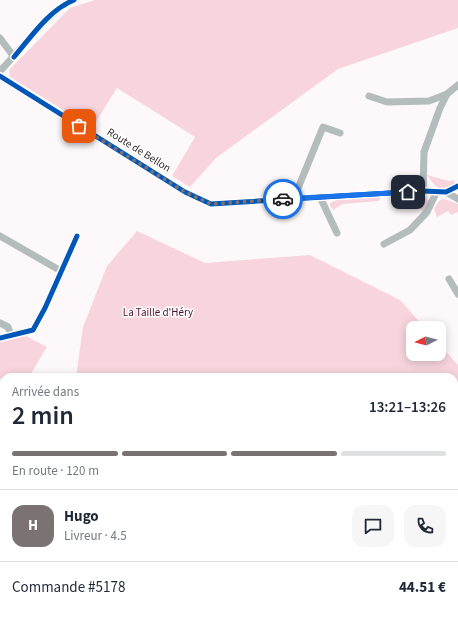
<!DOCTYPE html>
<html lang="fr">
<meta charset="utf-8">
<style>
:root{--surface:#fff;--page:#f6f6f7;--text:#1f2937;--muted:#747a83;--line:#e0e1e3;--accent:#7a7273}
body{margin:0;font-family:"Source Sans 3",sans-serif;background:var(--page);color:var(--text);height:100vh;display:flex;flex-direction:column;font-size:15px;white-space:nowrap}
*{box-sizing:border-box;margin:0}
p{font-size:13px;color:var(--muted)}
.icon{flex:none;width:22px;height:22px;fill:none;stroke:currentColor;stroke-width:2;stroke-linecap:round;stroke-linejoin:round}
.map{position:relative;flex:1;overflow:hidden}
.panel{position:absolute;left:0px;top:373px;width:458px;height:248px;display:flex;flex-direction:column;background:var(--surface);border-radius:12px 12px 0 0;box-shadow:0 2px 10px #0003}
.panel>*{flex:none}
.needle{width:26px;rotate:264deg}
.controls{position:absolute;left:406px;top:321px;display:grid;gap:8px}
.controls a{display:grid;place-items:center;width:40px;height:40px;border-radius:8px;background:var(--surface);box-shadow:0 2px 10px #0003;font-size:20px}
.pin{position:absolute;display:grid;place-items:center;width:34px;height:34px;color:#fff;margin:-17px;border-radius:8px;box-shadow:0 2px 6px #0006}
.courier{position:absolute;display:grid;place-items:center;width:40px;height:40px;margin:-20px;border:3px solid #1a73e8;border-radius:50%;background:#fff;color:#222;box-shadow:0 1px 5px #0007}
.overview em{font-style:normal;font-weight:600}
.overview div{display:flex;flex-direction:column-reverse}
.overview{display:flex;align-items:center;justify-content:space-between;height:68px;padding:0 12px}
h1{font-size:26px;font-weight:600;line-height:30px}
.bar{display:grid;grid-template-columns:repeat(4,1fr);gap:6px 4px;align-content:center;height:48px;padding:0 12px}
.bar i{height:5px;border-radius:3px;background:var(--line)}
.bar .selected{background:var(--accent)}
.bar p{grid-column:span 4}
.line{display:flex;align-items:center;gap:10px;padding:0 12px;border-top:1px solid var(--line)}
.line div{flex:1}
.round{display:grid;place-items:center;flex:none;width:42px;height:42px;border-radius:12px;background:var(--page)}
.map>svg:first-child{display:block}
</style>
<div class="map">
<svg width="458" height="621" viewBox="0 0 458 621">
<rect width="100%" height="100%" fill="#fdf9fa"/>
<!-- built -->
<g fill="#f3e9eb">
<polygon points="458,519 458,621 319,621 322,617 454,617 454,521"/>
<polygon points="0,559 4,560 4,606 0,605"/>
</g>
<!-- green -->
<g fill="#f8d5de">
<polygon points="95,0 458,0 458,28 338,69 216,158 190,187 172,176 195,137 117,88 92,128 10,77 9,70 70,8"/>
<polygon points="427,175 449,181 454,180 456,185 446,188 438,188 432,182"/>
<polygon points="425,195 429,201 427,207 423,212 414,199 401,201 401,196"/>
<polygon points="381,197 379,201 343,204 333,210 330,206 330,203 336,200"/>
<polygon points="442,199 447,200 458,204 458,212 451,215 448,211 437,217 434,209 439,201"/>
<polygon points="137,231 205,263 310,255 400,300 425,328 413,328 413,354 439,354 439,344 458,365 458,519 454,521 454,377 76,377 83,327 107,266"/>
<polygon points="26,336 47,347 29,377 4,377 4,380 0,378 0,342"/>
<polygon points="0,454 4,455 4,504 0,503 0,469 2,462 0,461"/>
</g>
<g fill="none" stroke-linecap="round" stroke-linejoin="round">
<!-- street -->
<g stroke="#b3bdbb" stroke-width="7">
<polyline points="0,38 14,57"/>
<path d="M0,71C21,50 48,11 74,0"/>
<polyline points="0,76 185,192 211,204 423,191 446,192 458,186"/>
<polyline points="369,96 387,102 429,101 447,94 458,85"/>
<polyline points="423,191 424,152 440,108 447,94"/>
<polyline points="446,192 458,199"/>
<polyline points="320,197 337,233"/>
<polyline points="294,198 323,127 340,133"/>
<polyline points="0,236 61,271"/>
<polyline points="384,244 410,230 427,212 436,193"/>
<polyline points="449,279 458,294"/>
<polyline points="0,323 8,327 11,335"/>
<polyline points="0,338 33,330 45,308 77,236"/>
<polyline points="0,554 4,555"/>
<polyline points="101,621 102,617"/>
<polyline points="157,621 158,617"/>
<polyline points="273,621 275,617"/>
</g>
<defs>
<g id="cycleway">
<path d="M14,57C31,37 49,10 74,0"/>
<polyline points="0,76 185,192 211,204 423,191 446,192 458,186"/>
<polyline points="0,338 33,330 45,308 77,236"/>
</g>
</defs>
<!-- cycleway casing -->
<use href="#cycleway" stroke="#fff" stroke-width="8"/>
<!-- cycleway -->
<use href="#cycleway" stroke="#0057b8" stroke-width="5"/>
</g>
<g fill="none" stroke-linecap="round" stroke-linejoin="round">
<!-- done -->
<polyline stroke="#7a7273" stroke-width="4" stroke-dasharray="0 7.2" points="79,126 185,192 211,204 283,199"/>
<!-- route -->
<polyline stroke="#1a73e8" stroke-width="5" points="283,199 408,192"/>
</g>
<g text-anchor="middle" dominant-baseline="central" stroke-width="3" stroke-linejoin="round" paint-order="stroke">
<!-- street labels -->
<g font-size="11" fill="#34292b" stroke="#fff">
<text transform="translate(139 150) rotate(32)">Route de Bellon</text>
</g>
<!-- park labels -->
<g font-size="11" fill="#4f1128" stroke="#fff">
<text x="158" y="312">La Taille d'Héry</text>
</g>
</g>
</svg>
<div class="controls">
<a><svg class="needle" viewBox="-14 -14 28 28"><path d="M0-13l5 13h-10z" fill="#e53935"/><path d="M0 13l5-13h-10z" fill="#747a83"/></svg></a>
</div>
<div class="pin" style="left:79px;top:126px;background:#ea580c"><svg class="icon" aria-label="bag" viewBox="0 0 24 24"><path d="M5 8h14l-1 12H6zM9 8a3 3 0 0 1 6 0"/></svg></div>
<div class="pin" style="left:408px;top:192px;background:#1f2937"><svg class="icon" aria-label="home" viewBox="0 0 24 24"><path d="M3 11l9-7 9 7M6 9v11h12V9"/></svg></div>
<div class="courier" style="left:283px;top:199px"><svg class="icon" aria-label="car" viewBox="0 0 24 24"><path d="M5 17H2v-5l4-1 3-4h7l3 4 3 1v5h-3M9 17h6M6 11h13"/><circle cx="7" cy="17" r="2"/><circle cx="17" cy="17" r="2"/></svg></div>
<section class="panel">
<div class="overview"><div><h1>2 min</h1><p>Arrivée dans</p></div><em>13:21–13:26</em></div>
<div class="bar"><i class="selected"></i><i class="selected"></i><i class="selected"></i><i></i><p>En route · 120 m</p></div>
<div class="line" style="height:72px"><b class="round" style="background:var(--accent);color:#fff">H</b><div><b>Hugo</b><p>Livreur · 4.5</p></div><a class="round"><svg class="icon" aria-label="chat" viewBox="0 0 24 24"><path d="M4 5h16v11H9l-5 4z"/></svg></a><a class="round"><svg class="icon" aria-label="phone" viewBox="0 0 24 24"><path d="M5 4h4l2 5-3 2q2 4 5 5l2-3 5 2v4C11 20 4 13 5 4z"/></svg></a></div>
<div class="line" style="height:52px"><div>Commande #5178</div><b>44.51 €</b></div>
</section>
</div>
